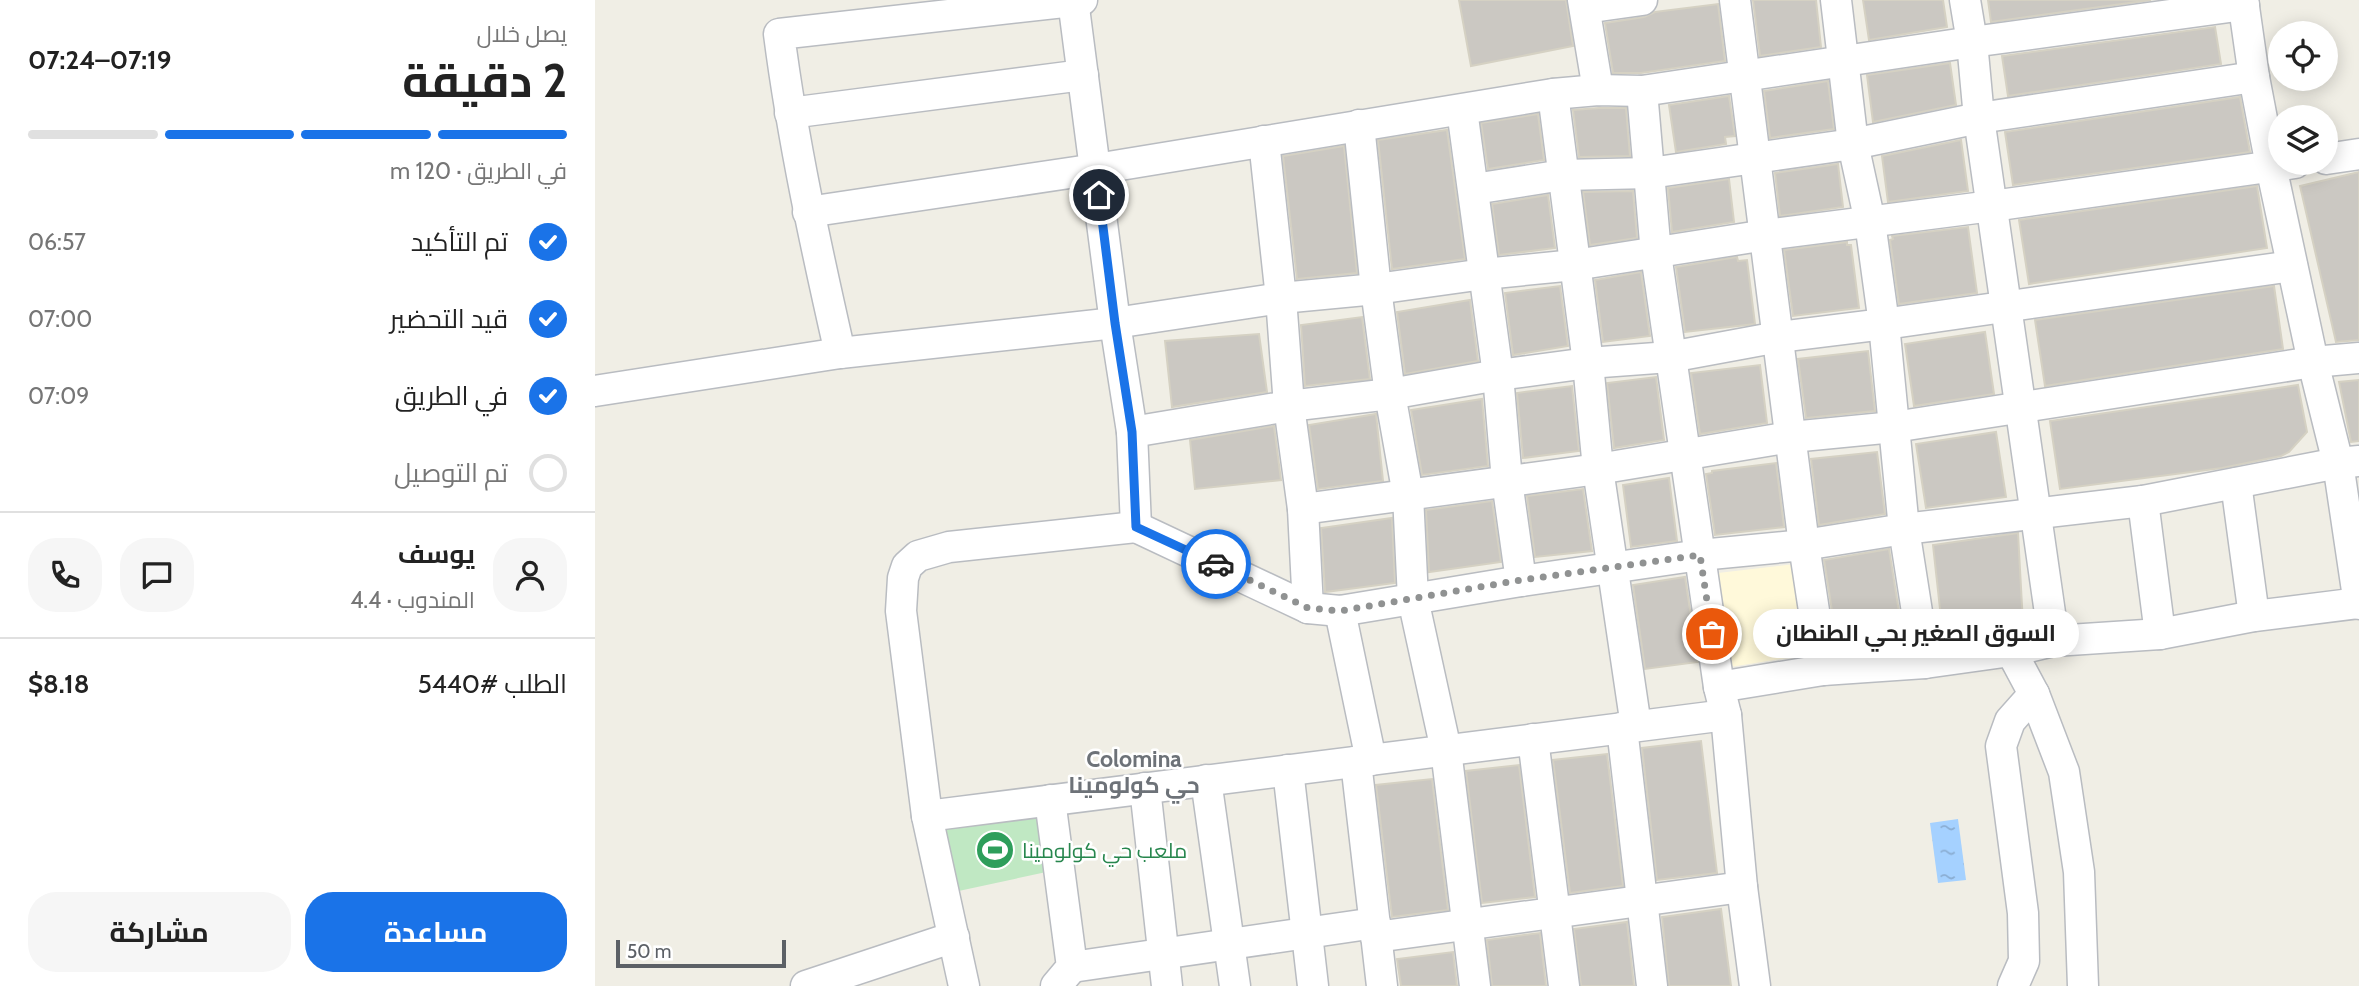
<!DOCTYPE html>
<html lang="ar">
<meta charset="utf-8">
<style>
:root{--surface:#fff;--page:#f6f6f6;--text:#222;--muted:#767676;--line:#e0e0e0;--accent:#1a73e8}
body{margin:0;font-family:Cabin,Cairo,sans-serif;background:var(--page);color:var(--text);direction:rtl;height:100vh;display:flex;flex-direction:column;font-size:26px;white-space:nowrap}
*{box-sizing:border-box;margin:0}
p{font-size:23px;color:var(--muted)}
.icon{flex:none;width:38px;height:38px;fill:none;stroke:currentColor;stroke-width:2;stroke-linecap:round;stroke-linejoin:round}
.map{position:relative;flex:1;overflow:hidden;direction:ltr}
.drawer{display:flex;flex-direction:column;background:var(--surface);width:595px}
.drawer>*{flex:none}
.fabs{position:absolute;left:1673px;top:21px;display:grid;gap:14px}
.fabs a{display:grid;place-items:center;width:70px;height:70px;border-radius:50%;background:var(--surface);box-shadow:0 4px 18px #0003;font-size:35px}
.scale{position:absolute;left:21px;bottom:18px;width:170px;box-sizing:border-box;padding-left:7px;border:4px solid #5c6066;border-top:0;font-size:19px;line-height:24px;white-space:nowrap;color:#5c6066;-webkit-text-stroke:5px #fff;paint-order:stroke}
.pin{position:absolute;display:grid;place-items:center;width:60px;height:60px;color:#fff;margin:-30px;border:4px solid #fff;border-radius:50%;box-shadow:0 2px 7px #0007}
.courier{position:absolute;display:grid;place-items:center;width:70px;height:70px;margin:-35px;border:5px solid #1a73e8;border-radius:50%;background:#fff;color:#222;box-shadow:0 2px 9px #0007}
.bubble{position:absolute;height:49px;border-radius:24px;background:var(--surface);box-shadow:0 4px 18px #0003;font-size:23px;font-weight:700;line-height:49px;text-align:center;direction:rtl}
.headline em{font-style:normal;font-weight:700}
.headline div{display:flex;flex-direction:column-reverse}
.headline{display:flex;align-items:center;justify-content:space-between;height:119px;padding:0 28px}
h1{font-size:46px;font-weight:700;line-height:52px}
.bar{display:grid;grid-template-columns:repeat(4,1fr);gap:10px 7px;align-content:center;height:84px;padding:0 28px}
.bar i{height:9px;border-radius:5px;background:var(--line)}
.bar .on{background:var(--accent)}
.bar p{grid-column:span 4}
.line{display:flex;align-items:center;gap:18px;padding:0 28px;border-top:2px solid var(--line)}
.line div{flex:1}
.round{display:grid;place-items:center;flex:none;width:74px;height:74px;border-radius:28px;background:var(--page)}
ol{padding:0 28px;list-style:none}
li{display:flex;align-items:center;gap:21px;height:77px}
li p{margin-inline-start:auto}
li .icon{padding:7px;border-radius:50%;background:var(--accent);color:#fff;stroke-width:4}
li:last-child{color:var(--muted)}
li i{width:38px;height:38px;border:4px solid var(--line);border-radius:50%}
.primary-button{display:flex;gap:14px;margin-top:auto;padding:14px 28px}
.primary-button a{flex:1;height:80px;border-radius:28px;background:var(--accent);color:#fff;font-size:28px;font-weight:700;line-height:80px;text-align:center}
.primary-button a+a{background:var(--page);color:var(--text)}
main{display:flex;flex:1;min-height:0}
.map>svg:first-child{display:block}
</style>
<main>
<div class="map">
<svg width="1764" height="986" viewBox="0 0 1764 986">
<defs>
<pattern id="water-ripples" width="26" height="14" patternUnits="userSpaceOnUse" patternTransform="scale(1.75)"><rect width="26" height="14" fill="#a5d1ff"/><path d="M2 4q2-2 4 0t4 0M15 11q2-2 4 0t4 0" fill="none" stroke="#8aadd2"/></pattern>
</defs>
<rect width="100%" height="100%" fill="#f0eee5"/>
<!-- commercial -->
<polygon fill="#fff9da" points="1200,564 1215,654 1135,667 1123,573"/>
<!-- green -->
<polygon fill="#c0e8c3" points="441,808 456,871 359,892 344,828"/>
<!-- water -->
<polygon fill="url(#water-ripples)" points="1363,819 1371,880 1343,883 1335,823"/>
<!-- building -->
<g fill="#cbc8c2" stroke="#d5d1c3" stroke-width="2">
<polygon points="864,0 971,0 978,46 876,66"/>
<polygon points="1158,0 1221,0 1226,47 1165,56"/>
<polygon points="1268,0 1348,0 1352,27 1274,40"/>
<polygon points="1393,0 1556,0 1396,22"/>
<polygon points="1123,4 1130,61 1046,73 1018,73 1010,23 1049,17 1060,12"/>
<polygon points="1620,27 1626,64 1413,96 1407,56"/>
<polygon points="1355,63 1361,105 1278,122 1272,75"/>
<polygon points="1233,81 1239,129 1175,138 1169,91"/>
<polygon points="1134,96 1140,136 1130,137 1131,144 1081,152 1074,105"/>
<polygon points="1645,97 1655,152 1418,185 1410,132"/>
<polygon points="1004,108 1031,108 1035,156 984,157 978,110"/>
<polygon points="943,114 949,160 893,169 886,123"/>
<polygon points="852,130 870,259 797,269 783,140"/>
<polygon points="1366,140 1373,191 1293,202 1287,156"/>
<polygon points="749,146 762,273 702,279 688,156"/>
<polygon points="1243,164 1248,207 1185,216 1180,173"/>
<polygon points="1764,172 1764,340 1741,342 1705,186"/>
<polygon points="1134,179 1139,222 1077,232 1073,188"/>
<polygon points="1662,186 1672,248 1434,284 1424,220"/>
<polygon points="1038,191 1042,238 995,245 988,192"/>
<polygon points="953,195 960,248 904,255 897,204"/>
<polygon points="1373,227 1382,293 1304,304 1295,240 1298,239 1297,236"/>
<polygon points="1252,242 1252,245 1256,245 1264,308 1198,316 1189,250"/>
<polygon points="1142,257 1143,261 1152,260 1160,324 1090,332 1081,267"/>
<polygon points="1046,272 1055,336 1008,342 1000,280"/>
<polygon points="965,286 973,346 918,355 910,293"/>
<polygon points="1679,286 1688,349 1450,386 1440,320"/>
<polygon points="875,300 883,361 810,374 802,312"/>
<polygon points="767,317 775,379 710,386 706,325"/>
<polygon points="1390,332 1399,394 1319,406 1310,344"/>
<polygon points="664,334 672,392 577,407 570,341"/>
<polygon points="1273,351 1280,411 1211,418 1203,359"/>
<polygon points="1165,365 1172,423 1105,434 1096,373"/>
<polygon points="1061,377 1069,440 1019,448 1012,383"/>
<polygon points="1764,380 1764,441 1756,442 1744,382"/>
<polygon points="1703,385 1712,432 1694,452 1686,456 1627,468 1465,489 1455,421"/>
<polygon points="977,386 984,451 928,458 922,393"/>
<polygon points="887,399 893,466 827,475 816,410"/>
<polygon points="781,414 788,481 723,489 714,425"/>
<polygon points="679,426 686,480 600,489 595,440"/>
<polygon points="1401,432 1411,497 1331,508 1321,444"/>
<polygon points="1282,452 1290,514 1224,525 1216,459"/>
<polygon points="1181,463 1189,527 1120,535 1111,474 1117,473 1117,471"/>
<polygon points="1074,478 1082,541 1036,547 1028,485"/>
<polygon points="988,489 997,551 940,557 932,496"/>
<polygon points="897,501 906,562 834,572 831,510"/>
<polygon points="797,518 800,583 730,592 726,528"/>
<polygon points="1423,533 1428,624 1348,636 1338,545"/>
<polygon points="1294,549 1309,643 1243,649 1229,560"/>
<polygon points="1090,577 1103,662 1050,669 1038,585"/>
<polygon points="1106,741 1122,873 1062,880 1047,748"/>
<polygon points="1012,754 1028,886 975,893 958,760"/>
<polygon points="924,765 940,897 887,903 871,771"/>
<polygon points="837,779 853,910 797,917 781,785"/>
<polygon points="1126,909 1136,986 1074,986 1067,917"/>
<polygon points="1032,922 1039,986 986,986 979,929"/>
<polygon points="945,933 951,986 897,986 892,940"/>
<polygon points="858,952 862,986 806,986 802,959"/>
</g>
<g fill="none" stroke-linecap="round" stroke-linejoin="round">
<defs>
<g id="minor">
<polyline points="478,0 520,323 537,432 541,527"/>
<polyline points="988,0 1003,90"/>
<polyline points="1140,0 1209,545 1228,670"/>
<polyline points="1241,0 1258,144 1275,222 1289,324 1309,529 1330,663"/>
<polyline points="1370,0 1377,42 1384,118 1459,641"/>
<polyline points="1648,0 1659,77 1676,166 1718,362 1743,463 1764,604"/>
<polyline points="990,8 1047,0"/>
<polyline points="1047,91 1061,254 1124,687 1131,715 1147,887 1160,986"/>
<polyline points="958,94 993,363 1003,469 1041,726"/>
<polyline points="867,110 903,375 912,481 926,581"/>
<polyline points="195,113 488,75"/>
<polyline points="764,125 781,289 795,394 813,495 818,599 851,750 880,986"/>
<polyline points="669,141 686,298 694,406 708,509 713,608"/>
<polyline points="1731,159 1764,154"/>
<polyline points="879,189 968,175 1055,173 1258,144 1384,118 1659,77"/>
<polyline points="213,212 501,169 958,94 1003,90 1047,91 1377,42 1649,5"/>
<path d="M245,353C221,247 198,142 184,34L487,0"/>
<polyline points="0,391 245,353 520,323 686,298 781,289 889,274 980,265 1171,235 1397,206 1700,163"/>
<polyline points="537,432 694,406 795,394 903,375 993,363 1075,357 1183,337 1289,324 1697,266"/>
<polyline points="1641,483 1659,616"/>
<polyline points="1548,501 1565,634"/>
<polyline points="708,509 1003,469 1196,437 1299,427 1718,362 1764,358"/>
<polyline points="541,527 354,547 323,556 312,566 308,578 306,611 332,816 1131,715"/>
<polyline points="541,527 713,608 745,611 926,581 1105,555 1209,545 1309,529 1548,501 1743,463 1764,461"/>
<polyline points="745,611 776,760"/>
<polyline points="1416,651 1439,694 1469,772 1484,872 1488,986"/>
<polyline points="1124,687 1228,670 1330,663 1416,651 1459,641 1565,634 1659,616 1764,603"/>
<polyline points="1027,728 1057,986"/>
<polyline points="938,739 969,986"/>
<polyline points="761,762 787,986"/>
<polyline points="693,770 718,986"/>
<polyline points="611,780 640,986"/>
<polyline points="550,788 572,986"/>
<polyline points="455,800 477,967 461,986"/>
<polyline points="332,816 369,986"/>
<polyline points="781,937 1147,887"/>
<polyline points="477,967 780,923"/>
<polyline points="211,986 359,937"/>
<polyline points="1418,986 1429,961 1428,913 1406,746 1415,721 1439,694"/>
</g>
</defs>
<!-- minor casing -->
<use href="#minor" stroke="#b9bcc1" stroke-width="33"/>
<!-- minor -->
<use href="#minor" stroke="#fff" stroke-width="30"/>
</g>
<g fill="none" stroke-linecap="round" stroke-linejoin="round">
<!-- done -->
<polyline stroke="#909292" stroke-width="7" stroke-dasharray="0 12.6" points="621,564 713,608 745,611 926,580 1105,555 1117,634"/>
<!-- route -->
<polyline stroke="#1a73e8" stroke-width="9" points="504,195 520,323 537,432 541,527 621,564"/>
</g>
<!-- icons -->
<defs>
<symbol id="stadium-disc" viewBox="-11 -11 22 22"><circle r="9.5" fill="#2e9e5b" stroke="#fff"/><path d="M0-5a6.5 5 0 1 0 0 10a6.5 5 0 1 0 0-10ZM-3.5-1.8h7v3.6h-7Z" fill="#fff"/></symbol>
</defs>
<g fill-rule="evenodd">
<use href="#stadium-disc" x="378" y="828" width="44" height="44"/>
</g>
<g text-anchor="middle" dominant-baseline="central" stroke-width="5" stroke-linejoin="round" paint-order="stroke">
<!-- leisure labels -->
<g font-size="21" fill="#27864d" stroke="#fff" text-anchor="start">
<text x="427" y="850">ملعب حي كولومينا</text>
</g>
<!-- neighbourhood labels -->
<g font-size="23" font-weight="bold" fill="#6d7278" stroke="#fff">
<text x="539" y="759">Colomina<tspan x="539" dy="26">حي كولومينا</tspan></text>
</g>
</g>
</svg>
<div class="fabs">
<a><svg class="icon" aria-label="locate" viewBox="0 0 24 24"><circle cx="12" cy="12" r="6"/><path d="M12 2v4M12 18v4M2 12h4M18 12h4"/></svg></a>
<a><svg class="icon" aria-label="layers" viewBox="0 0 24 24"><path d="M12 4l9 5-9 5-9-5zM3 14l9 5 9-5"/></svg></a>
</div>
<div class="scale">50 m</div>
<div class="pin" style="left:1117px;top:634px;background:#ea580c"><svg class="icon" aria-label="bag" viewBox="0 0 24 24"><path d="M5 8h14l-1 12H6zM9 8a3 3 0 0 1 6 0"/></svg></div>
<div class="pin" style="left:504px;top:195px;background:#1f2937"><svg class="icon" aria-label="home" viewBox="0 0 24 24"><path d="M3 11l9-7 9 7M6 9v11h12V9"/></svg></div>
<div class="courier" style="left:621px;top:564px"><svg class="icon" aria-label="car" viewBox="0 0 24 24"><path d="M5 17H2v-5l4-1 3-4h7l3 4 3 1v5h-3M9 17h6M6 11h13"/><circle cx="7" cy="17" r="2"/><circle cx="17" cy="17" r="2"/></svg></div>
<div class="bubble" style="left:1158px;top:609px;width:326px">السوق الصغير بحي الطنطان</div>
</div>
<section class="drawer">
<div class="headline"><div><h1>2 دقيقة</h1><p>يصل خلال</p></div><em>07:19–07:24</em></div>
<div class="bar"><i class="on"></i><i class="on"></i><i class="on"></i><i></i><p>في الطريق · 120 m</p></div>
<ol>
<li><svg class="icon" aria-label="check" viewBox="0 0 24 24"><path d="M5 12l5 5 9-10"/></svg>تم التأكيد<p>06:57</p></li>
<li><svg class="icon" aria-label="check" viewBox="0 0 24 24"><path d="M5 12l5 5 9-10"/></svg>قيد التحضير<p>07:00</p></li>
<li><svg class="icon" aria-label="check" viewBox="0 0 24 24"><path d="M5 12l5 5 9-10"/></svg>في الطريق<p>07:09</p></li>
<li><i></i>تم التوصيل</li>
</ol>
<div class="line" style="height:126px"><a class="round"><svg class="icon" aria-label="person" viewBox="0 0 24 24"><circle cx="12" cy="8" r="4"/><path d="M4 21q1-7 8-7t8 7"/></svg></a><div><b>يوسف</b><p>المندوب · 4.4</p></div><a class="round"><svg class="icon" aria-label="chat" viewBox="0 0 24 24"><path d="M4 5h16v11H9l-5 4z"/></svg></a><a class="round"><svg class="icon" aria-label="phone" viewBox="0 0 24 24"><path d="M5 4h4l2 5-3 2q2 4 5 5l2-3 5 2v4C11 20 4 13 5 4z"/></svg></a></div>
<div class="line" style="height:91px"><div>الطلب #5440</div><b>$8.18</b></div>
<div class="primary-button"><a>مساعدة</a><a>مشاركة</a></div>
</section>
</main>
